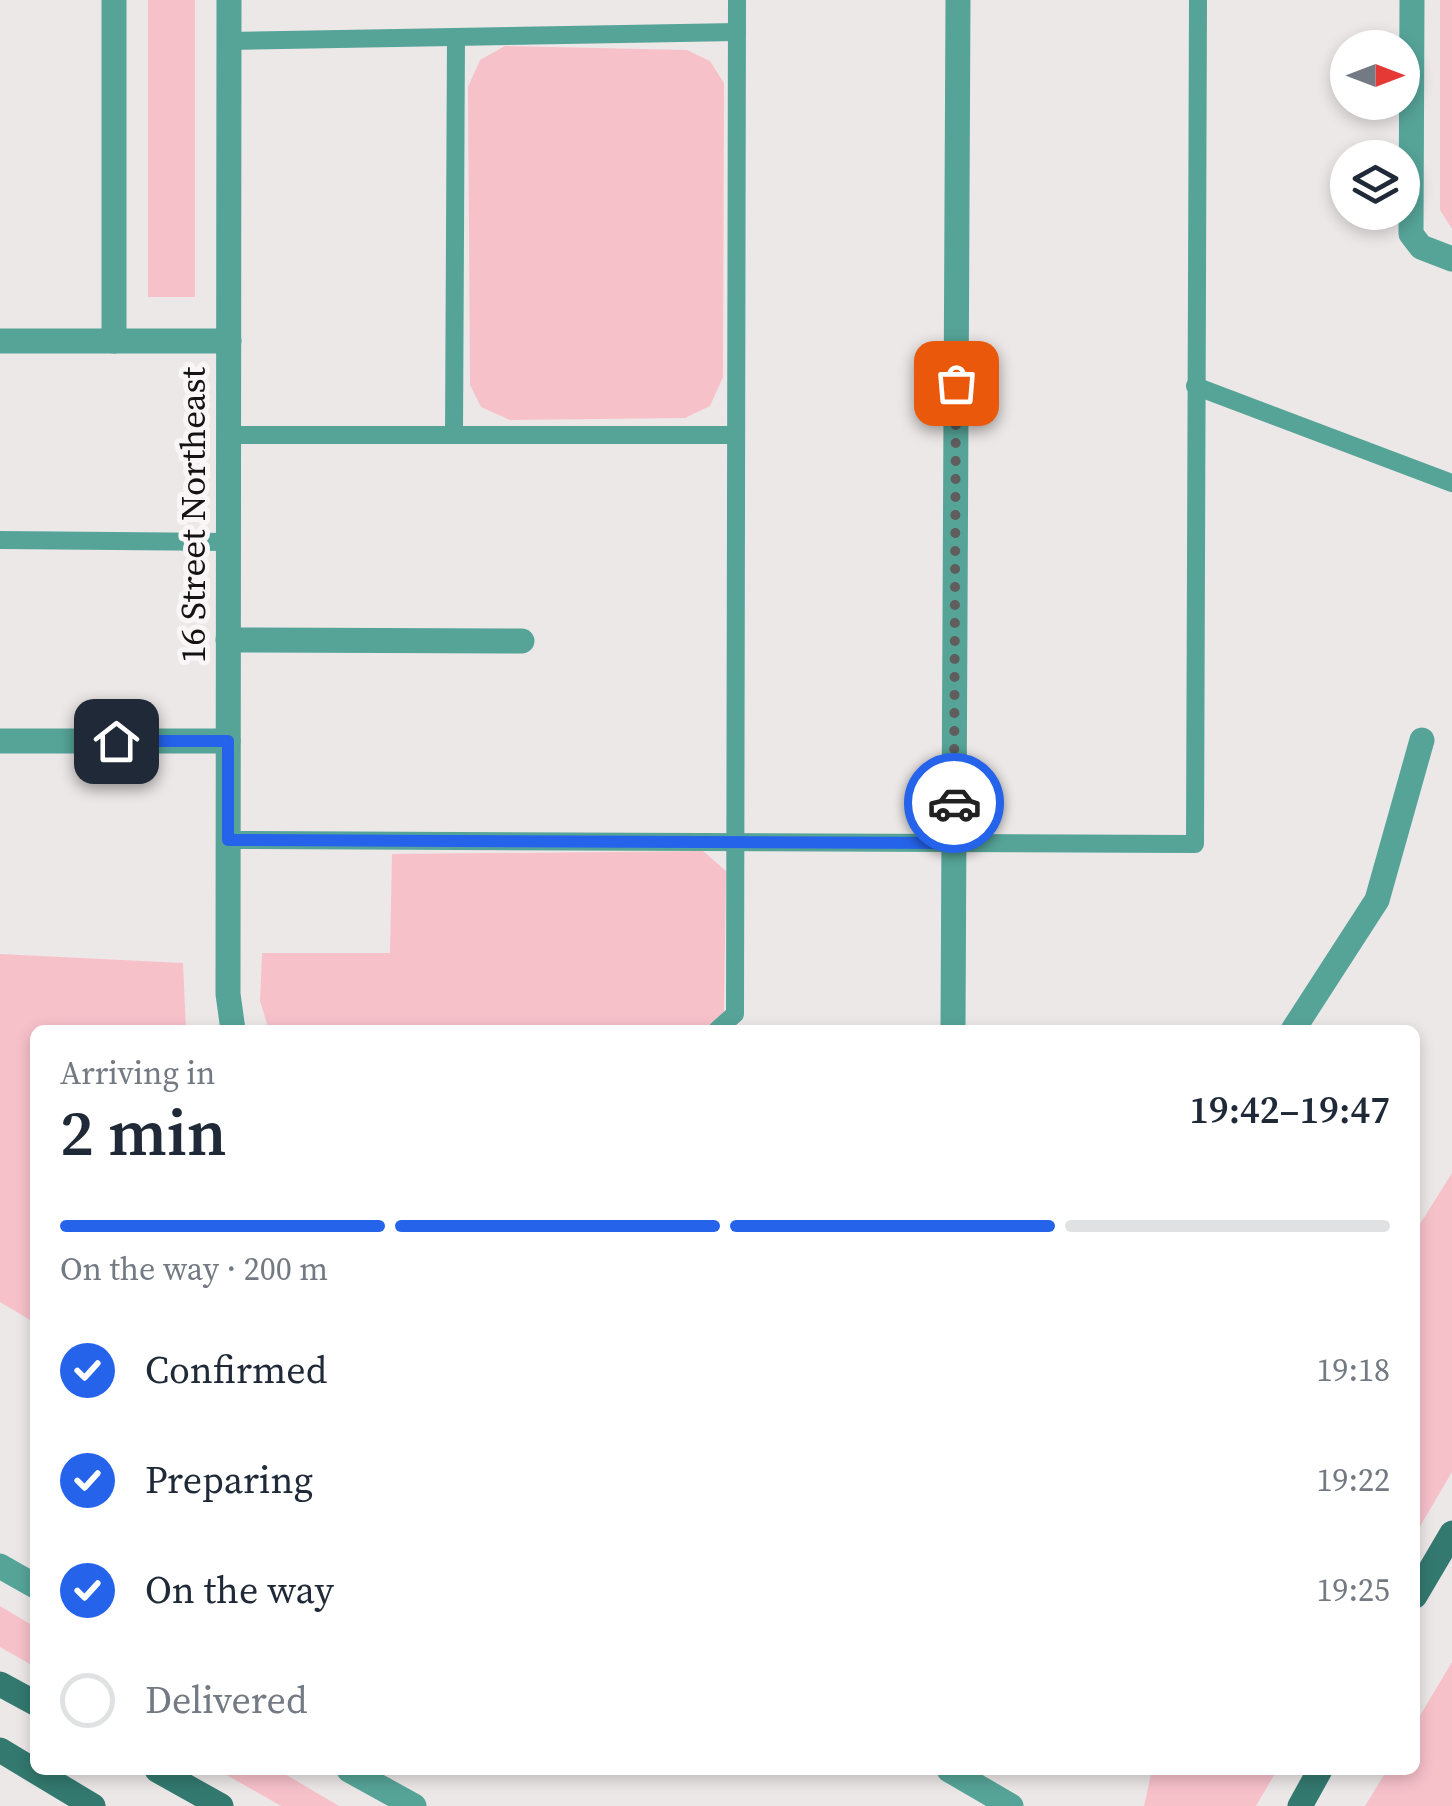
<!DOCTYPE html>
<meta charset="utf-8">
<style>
:root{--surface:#fff;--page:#f6f6f7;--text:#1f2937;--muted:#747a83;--line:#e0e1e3;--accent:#2563eb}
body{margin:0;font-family:"Source Serif 4",serif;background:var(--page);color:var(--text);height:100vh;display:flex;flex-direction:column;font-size:38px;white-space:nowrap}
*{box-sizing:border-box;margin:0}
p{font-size:32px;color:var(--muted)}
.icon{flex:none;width:55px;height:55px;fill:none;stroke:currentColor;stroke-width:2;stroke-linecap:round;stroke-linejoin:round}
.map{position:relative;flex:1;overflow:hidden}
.sheet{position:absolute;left:30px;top:1025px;width:1390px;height:750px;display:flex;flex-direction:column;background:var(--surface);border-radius:15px;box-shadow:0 5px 15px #0003}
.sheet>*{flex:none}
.needle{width:65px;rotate:90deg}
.fabs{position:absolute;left:1330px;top:30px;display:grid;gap:20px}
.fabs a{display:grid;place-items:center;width:90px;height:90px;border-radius:50%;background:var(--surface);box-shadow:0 5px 15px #0003;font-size:50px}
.pin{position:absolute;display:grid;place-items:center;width:85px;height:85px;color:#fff;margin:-42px;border-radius:20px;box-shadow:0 5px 15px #0006}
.courier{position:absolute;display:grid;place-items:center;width:100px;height:100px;margin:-50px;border:8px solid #2563eb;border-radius:50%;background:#fff;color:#222;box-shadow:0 2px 12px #0007}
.summary em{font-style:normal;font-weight:600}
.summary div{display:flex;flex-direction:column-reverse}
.summary{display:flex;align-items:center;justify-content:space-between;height:170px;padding:0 30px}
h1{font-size:65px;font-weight:600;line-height:75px}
.bar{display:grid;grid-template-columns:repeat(4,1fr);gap:15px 10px;align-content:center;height:120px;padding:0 30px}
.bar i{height:12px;border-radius:8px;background:var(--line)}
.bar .active{background:var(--accent)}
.bar p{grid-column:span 4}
ol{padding:0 30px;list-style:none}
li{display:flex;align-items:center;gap:30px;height:110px}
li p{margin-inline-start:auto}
li .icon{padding:10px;border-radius:50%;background:var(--accent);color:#fff;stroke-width:4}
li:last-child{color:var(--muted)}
li i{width:55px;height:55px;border:5px solid var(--line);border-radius:50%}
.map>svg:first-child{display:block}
</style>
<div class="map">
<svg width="1452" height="1806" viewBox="0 0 1452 1806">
<rect width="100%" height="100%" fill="#ede8e8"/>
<!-- green -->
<g fill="#f7c1ca">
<rect x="148" y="0" width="47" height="297"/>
<polygon points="1440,0 1452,0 1452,229 1440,210"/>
<polygon points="505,46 687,50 710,61 724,83 723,377 710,406 685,418 510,420 481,407 470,385 468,87 480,60"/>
<polygon points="703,851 726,871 724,1012 703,1030 269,1030 260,1001 262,953 390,953 392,854"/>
<polygon points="0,954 183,963 186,1030 35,1030 35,1323 0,1302"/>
<polygon points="1452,1173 1452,1472 1415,1535 1415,1232"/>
<polygon points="0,1606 35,1627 35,1667 0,1647"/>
<polygon points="1452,1662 1452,1806 1365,1806 1387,1770 1415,1770 1415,1724"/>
<polygon points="218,1770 278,1770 339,1806 281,1806"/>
<polygon points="1152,1770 1277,1770 1256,1806 1144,1806"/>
</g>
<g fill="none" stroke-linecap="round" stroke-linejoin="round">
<!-- lane -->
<g stroke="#56a498" stroke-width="18">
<polyline points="229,41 737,32"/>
<polyline points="1195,386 1452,483"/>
<polyline points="454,433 456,37"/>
<polyline points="228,435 736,435"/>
<polyline points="0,540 228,542"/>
<polyline points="228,840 1195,844 1198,0"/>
<polyline points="717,1030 735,1014 737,0"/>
</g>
<!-- street -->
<g stroke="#56a498" stroke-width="25">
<polyline points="229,0 228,994 233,1030"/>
<polyline points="1412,0 1411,234 1421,247 1452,259"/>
<polyline points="0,341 229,341"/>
<polyline points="114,341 114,0"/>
<polyline points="228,640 522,641"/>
<polyline points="0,741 228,741"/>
<polyline points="953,1030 958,0"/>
<polyline points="1293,1030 1377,900 1422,740"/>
<polyline points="0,1566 35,1586"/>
<polyline points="349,1770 414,1806"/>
<polyline points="949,1770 1011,1806"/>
</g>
<!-- secondary -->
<g stroke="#33796f" stroke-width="25">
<polyline points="1415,1596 1452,1533"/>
<polyline points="0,1684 35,1703"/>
<polyline points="0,1750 93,1806"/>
<polyline points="157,1770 221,1806"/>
<polyline points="1300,1806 1320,1770"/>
</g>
</g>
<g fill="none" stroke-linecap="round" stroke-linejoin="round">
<!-- done -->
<polyline stroke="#605d5d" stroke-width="10" stroke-dasharray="0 18" points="954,803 956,383"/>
<!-- route -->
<polyline stroke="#2563eb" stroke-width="12" points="116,741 228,741 228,840 953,843 954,803"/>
</g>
<g text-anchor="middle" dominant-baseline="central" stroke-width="10" stroke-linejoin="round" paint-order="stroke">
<!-- street labels -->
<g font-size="35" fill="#141212" stroke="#faf5f6">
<text transform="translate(193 515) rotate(-90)">16 Street Northeast</text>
</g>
</g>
</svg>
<div class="fabs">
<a><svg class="needle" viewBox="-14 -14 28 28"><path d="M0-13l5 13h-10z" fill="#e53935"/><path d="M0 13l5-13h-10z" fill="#747a83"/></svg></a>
<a><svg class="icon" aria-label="layers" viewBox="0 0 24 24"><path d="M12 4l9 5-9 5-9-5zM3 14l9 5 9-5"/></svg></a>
</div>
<div class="pin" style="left:956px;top:383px;background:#ea580c"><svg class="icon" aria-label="bag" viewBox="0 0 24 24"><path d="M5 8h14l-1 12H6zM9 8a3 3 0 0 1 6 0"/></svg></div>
<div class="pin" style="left:116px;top:741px;background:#1f2937"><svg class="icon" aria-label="home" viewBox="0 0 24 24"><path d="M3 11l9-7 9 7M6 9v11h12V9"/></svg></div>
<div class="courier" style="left:954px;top:803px"><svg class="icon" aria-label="car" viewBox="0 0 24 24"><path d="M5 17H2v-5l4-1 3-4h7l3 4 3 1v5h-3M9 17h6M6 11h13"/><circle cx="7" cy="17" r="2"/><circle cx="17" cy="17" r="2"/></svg></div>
<section class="sheet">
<div class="summary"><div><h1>2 min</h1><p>Arriving in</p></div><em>19:42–19:47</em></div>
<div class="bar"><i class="active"></i><i class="active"></i><i class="active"></i><i></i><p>On the way · 200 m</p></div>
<ol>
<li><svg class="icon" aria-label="check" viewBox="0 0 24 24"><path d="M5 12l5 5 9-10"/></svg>Confirmed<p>19:18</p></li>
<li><svg class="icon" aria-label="check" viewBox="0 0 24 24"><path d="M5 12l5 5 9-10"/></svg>Preparing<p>19:22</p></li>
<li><svg class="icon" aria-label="check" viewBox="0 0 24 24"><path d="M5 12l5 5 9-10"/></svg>On the way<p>19:25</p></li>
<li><i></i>Delivered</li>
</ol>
</section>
</div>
